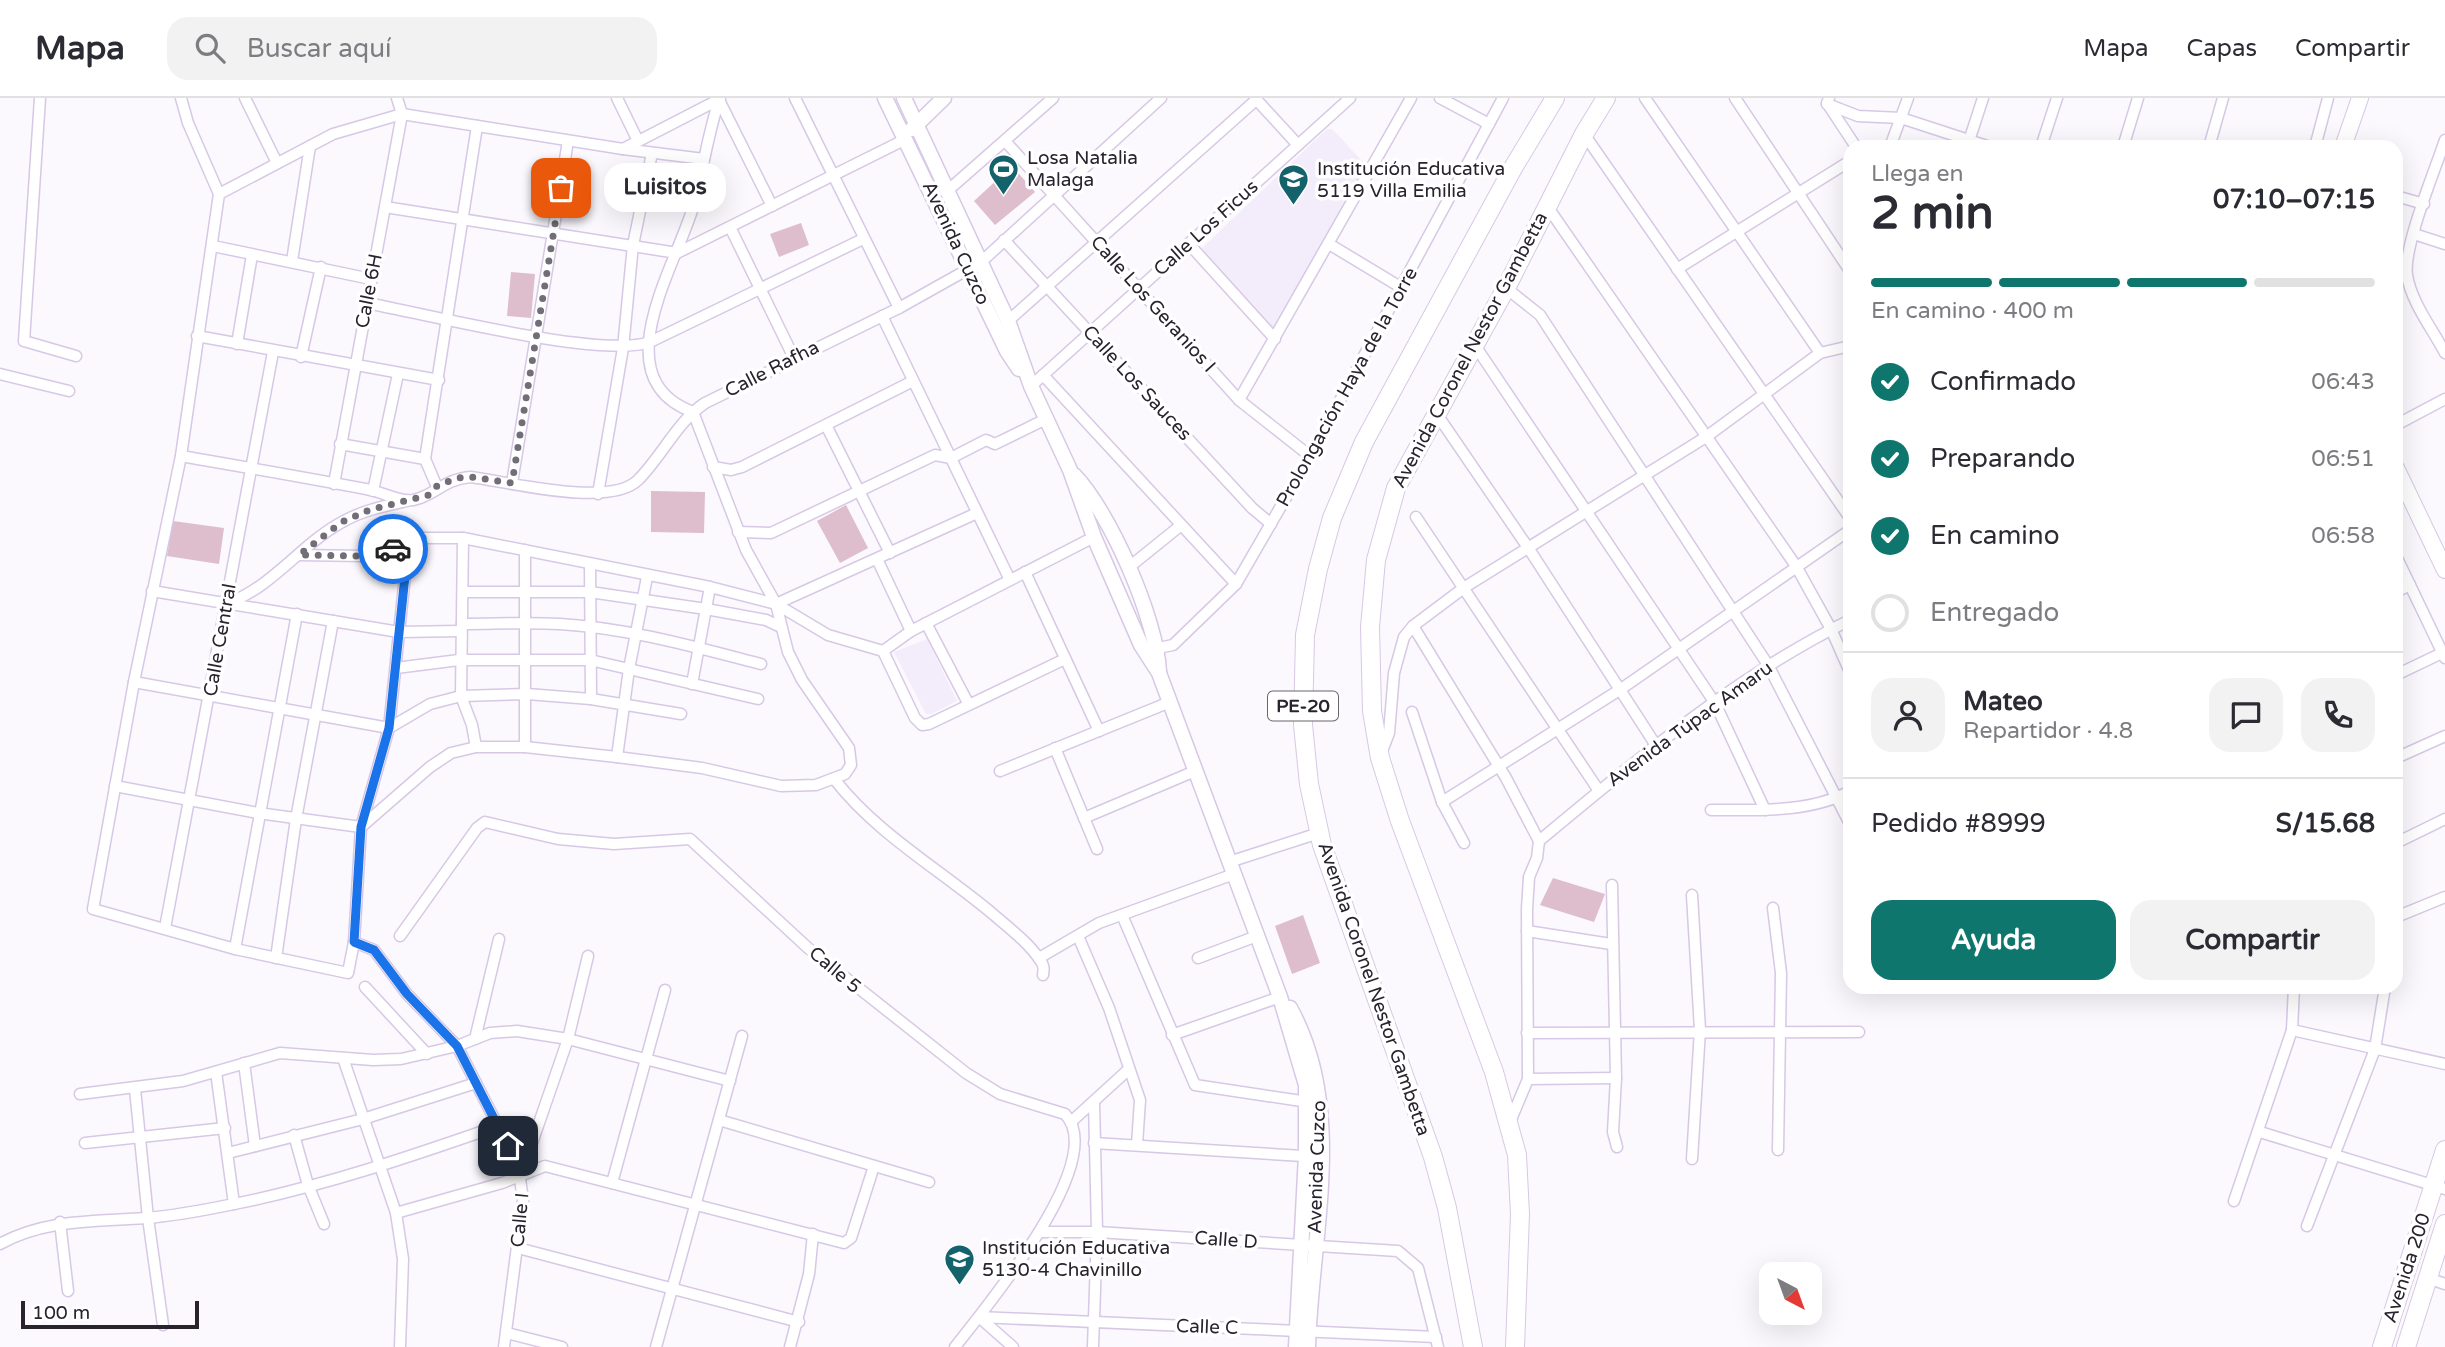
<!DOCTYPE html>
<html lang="es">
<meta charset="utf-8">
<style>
:root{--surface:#fff;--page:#f2f2f3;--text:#2b2b33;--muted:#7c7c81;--line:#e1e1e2;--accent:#0f766e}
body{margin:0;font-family:"Varela Round",sans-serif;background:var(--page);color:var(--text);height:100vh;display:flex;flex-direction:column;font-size:26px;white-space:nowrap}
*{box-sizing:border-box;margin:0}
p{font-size:23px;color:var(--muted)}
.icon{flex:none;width:38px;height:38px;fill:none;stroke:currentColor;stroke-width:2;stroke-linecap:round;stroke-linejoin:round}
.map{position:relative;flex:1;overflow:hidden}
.drawer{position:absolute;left:1843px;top:42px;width:560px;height:854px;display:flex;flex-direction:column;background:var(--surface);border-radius:21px;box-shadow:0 7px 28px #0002}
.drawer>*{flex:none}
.needle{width:46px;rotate:139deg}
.fabs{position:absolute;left:1759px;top:1164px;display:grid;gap:14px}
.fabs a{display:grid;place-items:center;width:63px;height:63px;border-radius:14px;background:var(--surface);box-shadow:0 7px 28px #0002;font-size:35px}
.scale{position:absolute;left:21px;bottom:18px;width:178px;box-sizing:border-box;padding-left:7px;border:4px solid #29232e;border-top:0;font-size:19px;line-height:24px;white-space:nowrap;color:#29232e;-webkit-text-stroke:5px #fff;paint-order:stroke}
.pin{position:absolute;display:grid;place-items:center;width:60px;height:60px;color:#fff;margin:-30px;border-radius:14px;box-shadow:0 4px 10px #0006}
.courier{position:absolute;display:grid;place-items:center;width:70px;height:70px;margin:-35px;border:5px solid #1a73e8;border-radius:50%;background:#fff;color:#222;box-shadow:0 2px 9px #0007}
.bubble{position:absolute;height:49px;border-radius:21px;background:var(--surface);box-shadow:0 7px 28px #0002;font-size:23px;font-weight:700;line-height:49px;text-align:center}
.overview em{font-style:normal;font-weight:700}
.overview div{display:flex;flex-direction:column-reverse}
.overview{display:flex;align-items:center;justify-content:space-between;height:119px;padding:0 28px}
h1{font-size:46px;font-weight:700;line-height:52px}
.bar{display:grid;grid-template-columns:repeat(4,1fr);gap:10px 7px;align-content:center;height:84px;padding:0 28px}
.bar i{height:9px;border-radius:5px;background:var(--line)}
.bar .active{background:var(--accent)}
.bar p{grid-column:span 4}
.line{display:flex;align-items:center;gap:18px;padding:0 28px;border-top:2px solid var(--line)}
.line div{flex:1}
.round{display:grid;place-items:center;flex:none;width:74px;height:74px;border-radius:21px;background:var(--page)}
ol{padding:0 28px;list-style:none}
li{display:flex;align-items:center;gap:21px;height:77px}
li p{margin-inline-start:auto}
li .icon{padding:7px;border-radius:50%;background:var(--accent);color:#fff;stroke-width:4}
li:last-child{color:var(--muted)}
li i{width:38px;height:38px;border:4px solid var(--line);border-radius:50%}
.cta{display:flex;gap:14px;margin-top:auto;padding:14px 28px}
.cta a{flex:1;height:80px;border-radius:21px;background:var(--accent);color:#fff;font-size:28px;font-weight:700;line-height:80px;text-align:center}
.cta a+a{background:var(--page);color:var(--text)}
header{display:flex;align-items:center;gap:42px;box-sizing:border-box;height:98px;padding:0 35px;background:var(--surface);border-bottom:2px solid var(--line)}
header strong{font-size:33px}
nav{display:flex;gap:38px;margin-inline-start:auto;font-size:24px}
.search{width:490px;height:63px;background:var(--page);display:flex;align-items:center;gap:18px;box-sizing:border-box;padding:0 24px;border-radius:21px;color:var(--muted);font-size:26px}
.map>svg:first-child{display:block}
</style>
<header>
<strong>Mapa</strong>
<div class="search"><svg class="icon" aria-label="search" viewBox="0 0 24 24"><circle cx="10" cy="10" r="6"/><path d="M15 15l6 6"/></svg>Buscar aquí</div>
<nav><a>Mapa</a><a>Capas</a><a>Compartir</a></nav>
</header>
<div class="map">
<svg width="2445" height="1249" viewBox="0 0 2445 1249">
<rect width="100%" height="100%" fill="#fbf8fe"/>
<!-- built -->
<g fill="#f3ecfa">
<polygon points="1327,31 1332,31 1367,68 1275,232 1201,151"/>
<polygon points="927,541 957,603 931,616 926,616 894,554"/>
</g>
<!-- green -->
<g fill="#debdcc">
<polygon points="1012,68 1035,94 995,127 974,103"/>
<polygon points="801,125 809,147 779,159 770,136"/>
<polygon points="511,174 535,176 531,220 507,218"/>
<polygon points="651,393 705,394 704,435 651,434"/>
<polygon points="846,407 868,450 840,465 817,423"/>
<polygon points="173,423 224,430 219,466 167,458"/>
<polygon points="1553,780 1605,796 1594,824 1540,807"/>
<polygon points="1303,817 1320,865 1292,876 1275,828"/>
</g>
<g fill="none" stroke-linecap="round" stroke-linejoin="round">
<defs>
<g id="minor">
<polyline points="40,0 24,243 76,258"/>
<polyline points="181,0 188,25 219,96 181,358 134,584 93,811 235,851 348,875 354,844 361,729 389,630 405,478 422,440"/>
<polyline points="245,0 277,65"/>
<polyline points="617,0 638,43"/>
<polyline points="795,0 899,210"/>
<polyline points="1255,0 1298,47"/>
<polyline points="1440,0 1489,26"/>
<polyline points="1645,0 1820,255"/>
<polyline points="1735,0 1850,173"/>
<polyline points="1829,0 1827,6 1858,18 1901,20 1990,49"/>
<polyline points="719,2 772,108"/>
<polyline points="1827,5 1856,49"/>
<polyline points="1584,36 1850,420"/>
<path d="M2445,42C2435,72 2403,149 2407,177C2411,204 2433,232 2445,255"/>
<polyline points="1005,43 1239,302 1310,358"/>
<polyline points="1968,46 1983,0"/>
<polyline points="1890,49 1908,0"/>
<polyline points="2041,49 2057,0"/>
<polyline points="2123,49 2138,0"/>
<polyline points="2209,49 2223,0"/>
<polyline points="2315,49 2328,0"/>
<polyline points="623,51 720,1"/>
<polyline points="946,94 1053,0"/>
<polyline points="219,96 333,36 402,16 623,51 704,61"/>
<polyline points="2396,98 2424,106"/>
<polyline points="1547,108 1796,468 1831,531 1850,574"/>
<polyline points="385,109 677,155 906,41"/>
<polyline points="730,129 794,260"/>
<polyline points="2414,136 2445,146"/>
<polyline points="1004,142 1252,410 1271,426"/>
<polyline points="1189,146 1275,241"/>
<polyline points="1329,146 1402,190"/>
<polyline points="213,148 371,181"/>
<polyline points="292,163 310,48"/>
<polyline points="1677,171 1850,63"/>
<polyline points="1506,190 1540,217 1768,567 1850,726"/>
<path d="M367,205C425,216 603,261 650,244L863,141"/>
<polyline points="882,218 1010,482"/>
<polyline points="1008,223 1256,2"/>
<polyline points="197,238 439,282"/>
<polyline points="237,246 252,157"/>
<polyline points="1474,246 1715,605 1765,712"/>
<polyline points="301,259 321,169"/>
<polyline points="0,276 69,293"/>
<polyline points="1043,277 1236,486"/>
<polyline points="1031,288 1350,0"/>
<polyline points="1239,302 1411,0"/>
<polyline points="1436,315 1529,451 1657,649"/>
<polyline points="826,327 890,455"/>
<polyline points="2396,327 2445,301"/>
<polyline points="340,346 425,361"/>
<path d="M181,358C244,369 308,380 371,392C384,395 400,404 413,402C435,398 443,381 471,379C509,384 610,410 638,382C662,358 677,324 705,305L899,210L981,164L1161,0"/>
<polyline points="713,369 731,372 742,369 913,283"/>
<polyline points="512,385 568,43"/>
<polyline points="334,386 402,16 397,0"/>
<polyline points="437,389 425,361 477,28"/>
<polyline points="373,393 398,276"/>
<polyline points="598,396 623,250 633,147 652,55"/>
<polyline points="1416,419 1599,693"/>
<polyline points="738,434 771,435 935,357 951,360 986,342 995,346 1046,321"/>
<polyline points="463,440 461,598 472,627 476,649"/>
<polyline points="525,452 525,649"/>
<polyline points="299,457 363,458 393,451 422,440 463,440 710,489 776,506 828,537 883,553"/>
<polyline points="2396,458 2445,560"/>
<polyline points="877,461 911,533"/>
<polyline points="590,466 591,601"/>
<polyline points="1128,470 1180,428"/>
<polyline points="1025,474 1099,633"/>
<polyline points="152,493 399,534 461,533"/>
<polyline points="463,494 590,494 706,511 766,522 781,529"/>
<polyline points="2396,494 2410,487"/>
<path d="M229,505C276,486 302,445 344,423C364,412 385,408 407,403"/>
<polyline points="776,506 977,415"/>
<polyline points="926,525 968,605"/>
<path d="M462,526C494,526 527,524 560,526C628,530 695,549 761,566"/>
<polyline points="1413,528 1506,680 1539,743 1537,760 1529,779 1527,811 1528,981 1510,1024"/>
<polyline points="1158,550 1173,547 1236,486 1310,358 1503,0"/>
<polyline points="883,553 915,620 922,627 929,626 1065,561"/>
<polyline points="883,553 911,533 1094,439"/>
<polyline points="396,570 459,562 590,562 758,601"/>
<polyline points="2396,577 2442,555"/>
<polyline points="134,584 389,630 430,606 461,598 527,596 591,601 681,616"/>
<polyline points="692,586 710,489"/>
<polyline points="1412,614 1442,704 1464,745"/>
<polyline points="1055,650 1097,751"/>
<polyline points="1381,656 1389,635 1394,575 1404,539 1413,528 1465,489 1706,339 1820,255 1850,248"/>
<polyline points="617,659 629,571 647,479"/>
<polyline points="2396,660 2445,638"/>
<polyline points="1000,673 1170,604"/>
<path d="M835,682C877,736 942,773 994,817C1009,830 1029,845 1040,862C1044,867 1044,871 1043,877"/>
<path d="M115,688L258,715L361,729L430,669L451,655L476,649H525L617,659L702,670L781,688L816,687L845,676L851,667L849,650L802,582L788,554L776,506L746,452L693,314C601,280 678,165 694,106C703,71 708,36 719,2"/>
<polyline points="1442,704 1621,591 1850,432"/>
<path d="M1711,712C1755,712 1811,715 1850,693"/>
<polyline points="1084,720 1195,673"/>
<path d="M1539,743C1636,662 1736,578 1850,522"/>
<polyline points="2396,745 2445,721"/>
<polyline points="1229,764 1319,735"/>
<polyline points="1612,787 1616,980 1613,1034 1617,1049"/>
<polyline points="1692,797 1700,932 1692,1061"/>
<polyline points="1773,810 1781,875 1778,1052"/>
<polyline points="1122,817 1195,987 1308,1004"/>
<polyline points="2396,819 2445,799"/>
<polyline points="165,830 273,254"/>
<polyline points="1527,833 1611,846"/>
<path d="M400,838L477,730L485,724L558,741L614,746L690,741L808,850L966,975L1000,996L1065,1016C1110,1063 985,1210 955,1249"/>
<polyline points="1078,838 1109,910 1140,1002 1137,1047"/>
<polyline points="354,844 374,852 407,896 457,948 518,1067 523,1102 504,1249"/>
<polyline points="235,851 297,516"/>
<polyline points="276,860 296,721 333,523"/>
<polyline points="1039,860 1099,825 1234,776"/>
<polyline points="1198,860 1257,838"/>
<polyline points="365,889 427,956"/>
<polyline points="2292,932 2445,966"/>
<polyline points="1527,935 1859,934"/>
<polyline points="1172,937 1280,899"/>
<polyline points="475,941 499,841"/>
<polyline points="343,960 396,1115 403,1161 400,1249"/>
<polyline points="244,965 255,1048"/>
<polyline points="216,974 234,1106"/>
<polyline points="1528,981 1616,980"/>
<polyline points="135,991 148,1120 163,1227"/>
<polyline points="80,996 183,983 280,955 373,962 401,961 457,948 490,935 517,933 568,941 730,983"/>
<polyline points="719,1022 929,1084"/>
<polyline points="1072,1023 1129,971"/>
<polyline points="2260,1034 2445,1091"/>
<polyline points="294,1037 308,1087 324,1126"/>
<polyline points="85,1045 225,1030"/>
<polyline points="1094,1045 1320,1059"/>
<polyline points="228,1055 363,1021 476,985"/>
<polyline points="521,1077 568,941 588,858"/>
<polyline points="612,1085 665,892"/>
<polyline points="2234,1103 2292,932 2294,889"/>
<polyline points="396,1115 502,1085 545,1068 844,1145 851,1140 874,1068"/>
<polyline points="60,1124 68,1193"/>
<polyline points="2307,1128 2375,951 2385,889"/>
<polyline points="1040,1134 1097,1134 1398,1153 1418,1170 1438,1249"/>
<path d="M0,1146C45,1121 94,1124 145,1120C174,1118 205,1112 234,1106C324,1088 412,1058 498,1028"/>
<polyline points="518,1150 799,1224"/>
<polyline points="2428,1180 2445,1186"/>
<polyline points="979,1219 1436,1239"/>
<polyline points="979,1219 1013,1249"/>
<polyline points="507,1235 562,1249"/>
<polyline points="656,1249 742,938"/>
<polyline points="790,1249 809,1176 813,1136"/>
<polyline points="1093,1249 1097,1134 1094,1004"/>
</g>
<g id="tertiary">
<polyline points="885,0 1007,253 1019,271"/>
<polyline points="904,0 1008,223 1031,288 1070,372 1094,439 1141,547 1159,575 1280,899 1306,987 1306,1057 1296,1249"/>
<polyline points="912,31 944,0"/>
<path d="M1074,377C1110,414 1157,522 1159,574"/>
<path d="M1290,910C1347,1013 1311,1137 1308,1249"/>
</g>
<g id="secondary">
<polyline points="2343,49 2360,0"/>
<polyline points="2396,370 2445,472"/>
</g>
<g id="primary">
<polyline points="2382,1249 2445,1052"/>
<polyline points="2406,1249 2445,1126"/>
</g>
<g id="trunk">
<polyline points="1473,1249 1447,1110 1433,1059 1322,747 1309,686 1303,627 1305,537 1318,471 1332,420 1364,344 1513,70 1555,0"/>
<polyline points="1515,1249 1520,1116 1517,1057 1494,974 1400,723 1380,660 1372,613 1370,529 1376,462 1396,390 1506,190 1584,36 1606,0"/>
</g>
</defs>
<!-- minor casing -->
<use href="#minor" stroke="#d7c8e5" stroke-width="13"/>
<!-- tertiary casing -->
<use href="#tertiary" stroke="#d7c8e5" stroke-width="17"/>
<!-- secondary casing -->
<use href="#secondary" stroke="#d7c8e5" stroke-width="18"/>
<!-- primary casing -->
<use href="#primary" stroke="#d7c8e5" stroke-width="20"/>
<!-- trunk casing -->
<use href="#trunk" stroke="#d7c8e5" stroke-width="20"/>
<!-- minor -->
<use href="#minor" stroke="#fff" stroke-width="10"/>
<!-- tertiary -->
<use href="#tertiary" stroke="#fff" stroke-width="14"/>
<!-- secondary -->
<use href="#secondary" stroke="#fff" stroke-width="16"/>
<!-- primary -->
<use href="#primary" stroke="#fff" stroke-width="18"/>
<!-- trunk -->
<use href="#trunk" stroke="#fff" stroke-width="18"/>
</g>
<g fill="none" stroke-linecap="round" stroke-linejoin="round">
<!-- done -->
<polyline stroke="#726e77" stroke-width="7" stroke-dasharray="0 12.6" points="393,451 363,458 299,457 342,424 369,412 429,397 437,388 457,380 471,379 512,385 561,90"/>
<!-- route -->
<polyline stroke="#1a73e8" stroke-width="9" points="393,451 422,440 405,478 389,630 361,729 354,844 374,852 407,896 457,948 508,1048"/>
</g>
<!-- icons -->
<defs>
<symbol id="stadium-pin" viewBox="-11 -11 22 30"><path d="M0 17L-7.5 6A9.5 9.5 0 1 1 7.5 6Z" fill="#14626b" stroke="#fff"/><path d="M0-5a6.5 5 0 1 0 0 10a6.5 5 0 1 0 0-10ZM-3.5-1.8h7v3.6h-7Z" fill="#fff"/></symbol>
<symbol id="school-pin" viewBox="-11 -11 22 30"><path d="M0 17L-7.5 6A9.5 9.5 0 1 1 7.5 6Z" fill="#14626b" stroke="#fff"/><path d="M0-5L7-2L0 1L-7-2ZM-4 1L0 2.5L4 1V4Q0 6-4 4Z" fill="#fff"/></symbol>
</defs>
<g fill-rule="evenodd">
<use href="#stadium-pin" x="986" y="54" width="35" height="47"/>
<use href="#school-pin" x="1276" y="64" width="35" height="47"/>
<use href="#school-pin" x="942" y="1144" width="35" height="47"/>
</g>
<g text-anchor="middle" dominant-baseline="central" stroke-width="7" stroke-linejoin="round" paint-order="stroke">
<!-- shield labels -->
<rect fill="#fff" stroke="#69656d" stroke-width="2" x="1268" y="593.5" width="70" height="29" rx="5"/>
<g font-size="18" font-weight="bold" fill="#29232e">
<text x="1303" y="608">PE-20</text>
</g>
<!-- poi labels -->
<g font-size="19" fill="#29232e" stroke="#fff" text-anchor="start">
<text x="1027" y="60">Losa Natalia<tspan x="1027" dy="22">Malaga</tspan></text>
<text x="1317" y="71">Institución Educativa<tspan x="1317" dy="22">5119 Villa Emilia</tspan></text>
<text x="982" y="1150">Institución Educativa<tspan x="982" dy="22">5130-4 Chavinillo</tspan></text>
</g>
<!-- street labels -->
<g font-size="19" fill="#29232e" stroke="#fff">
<text transform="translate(1206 130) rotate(-42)">Calle Los Ficus</text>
<text transform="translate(956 145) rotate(65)">Avenida Cuzco</text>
<text transform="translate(369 193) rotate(-79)">Calle 6H</text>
<text transform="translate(1153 206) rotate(48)">Calle Los Geranios I</text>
<text transform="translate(1470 252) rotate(-62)">Avenida Coronel Nestor Gambetta</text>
<text transform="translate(772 271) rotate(-27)">Calle Rafha</text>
<text transform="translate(1137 285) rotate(47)">Calle Los Sauces</text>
<text transform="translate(1347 289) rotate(-61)">Prolongación Haya de la Torre</text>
<text transform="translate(220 542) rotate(-80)">Calle Central</text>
<text transform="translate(1690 626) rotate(-36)">Avenida Túpac Amaru</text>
<text transform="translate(835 872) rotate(40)">Calle 5</text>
<text transform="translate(1374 891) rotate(71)">Avenida Coronel Nestor Gambetta</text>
<text transform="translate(1317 1069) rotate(-88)">Avenida Cuzco</text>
<text transform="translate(520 1122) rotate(-85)">Calle I</text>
<text transform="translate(1226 1142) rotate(4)">Calle D</text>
<text transform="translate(2407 1170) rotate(-72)">Avenida 200</text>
<text transform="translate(1207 1229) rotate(2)">Calle C</text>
</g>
</g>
</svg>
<div class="fabs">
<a><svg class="needle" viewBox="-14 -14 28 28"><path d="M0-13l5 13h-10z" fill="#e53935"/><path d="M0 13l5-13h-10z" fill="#7c7c81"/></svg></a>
</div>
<div class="scale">100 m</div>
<div class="pin" style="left:561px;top:90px;background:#ea580c"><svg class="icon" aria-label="bag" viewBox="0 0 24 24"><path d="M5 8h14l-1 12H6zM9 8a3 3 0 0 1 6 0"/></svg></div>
<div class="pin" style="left:508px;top:1048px;background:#1f2937"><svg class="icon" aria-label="home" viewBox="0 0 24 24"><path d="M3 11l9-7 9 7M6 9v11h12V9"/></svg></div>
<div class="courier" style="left:393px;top:451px"><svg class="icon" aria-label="car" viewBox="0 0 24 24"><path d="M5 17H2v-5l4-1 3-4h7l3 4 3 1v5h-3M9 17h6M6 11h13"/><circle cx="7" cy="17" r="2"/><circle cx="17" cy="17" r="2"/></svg></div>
<div class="bubble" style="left:604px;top:65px;width:122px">Luisitos</div>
<section class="drawer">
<div class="overview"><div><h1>2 min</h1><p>Llega en</p></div><em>07:10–07:15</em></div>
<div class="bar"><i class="active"></i><i class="active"></i><i class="active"></i><i></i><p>En camino · 400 m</p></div>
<ol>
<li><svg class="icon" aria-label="check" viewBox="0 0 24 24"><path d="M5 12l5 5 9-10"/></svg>Confirmado<p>06:43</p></li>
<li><svg class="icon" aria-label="check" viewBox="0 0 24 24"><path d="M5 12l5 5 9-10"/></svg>Preparando<p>06:51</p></li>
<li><svg class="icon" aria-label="check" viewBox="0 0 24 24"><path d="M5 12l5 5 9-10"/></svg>En camino<p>06:58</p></li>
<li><i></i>Entregado</li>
</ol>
<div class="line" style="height:126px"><a class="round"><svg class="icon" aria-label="person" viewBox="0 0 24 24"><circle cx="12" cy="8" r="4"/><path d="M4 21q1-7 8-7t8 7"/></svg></a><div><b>Mateo</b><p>Repartidor · 4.8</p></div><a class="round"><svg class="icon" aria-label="chat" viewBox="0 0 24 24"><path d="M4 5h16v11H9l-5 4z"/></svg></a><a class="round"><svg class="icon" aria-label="phone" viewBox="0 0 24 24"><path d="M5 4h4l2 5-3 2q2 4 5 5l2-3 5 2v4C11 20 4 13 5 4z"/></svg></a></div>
<div class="line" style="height:91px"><div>Pedido #8999</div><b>S/15.68</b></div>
<div class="cta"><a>Ayuda</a><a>Compartir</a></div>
</section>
</div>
